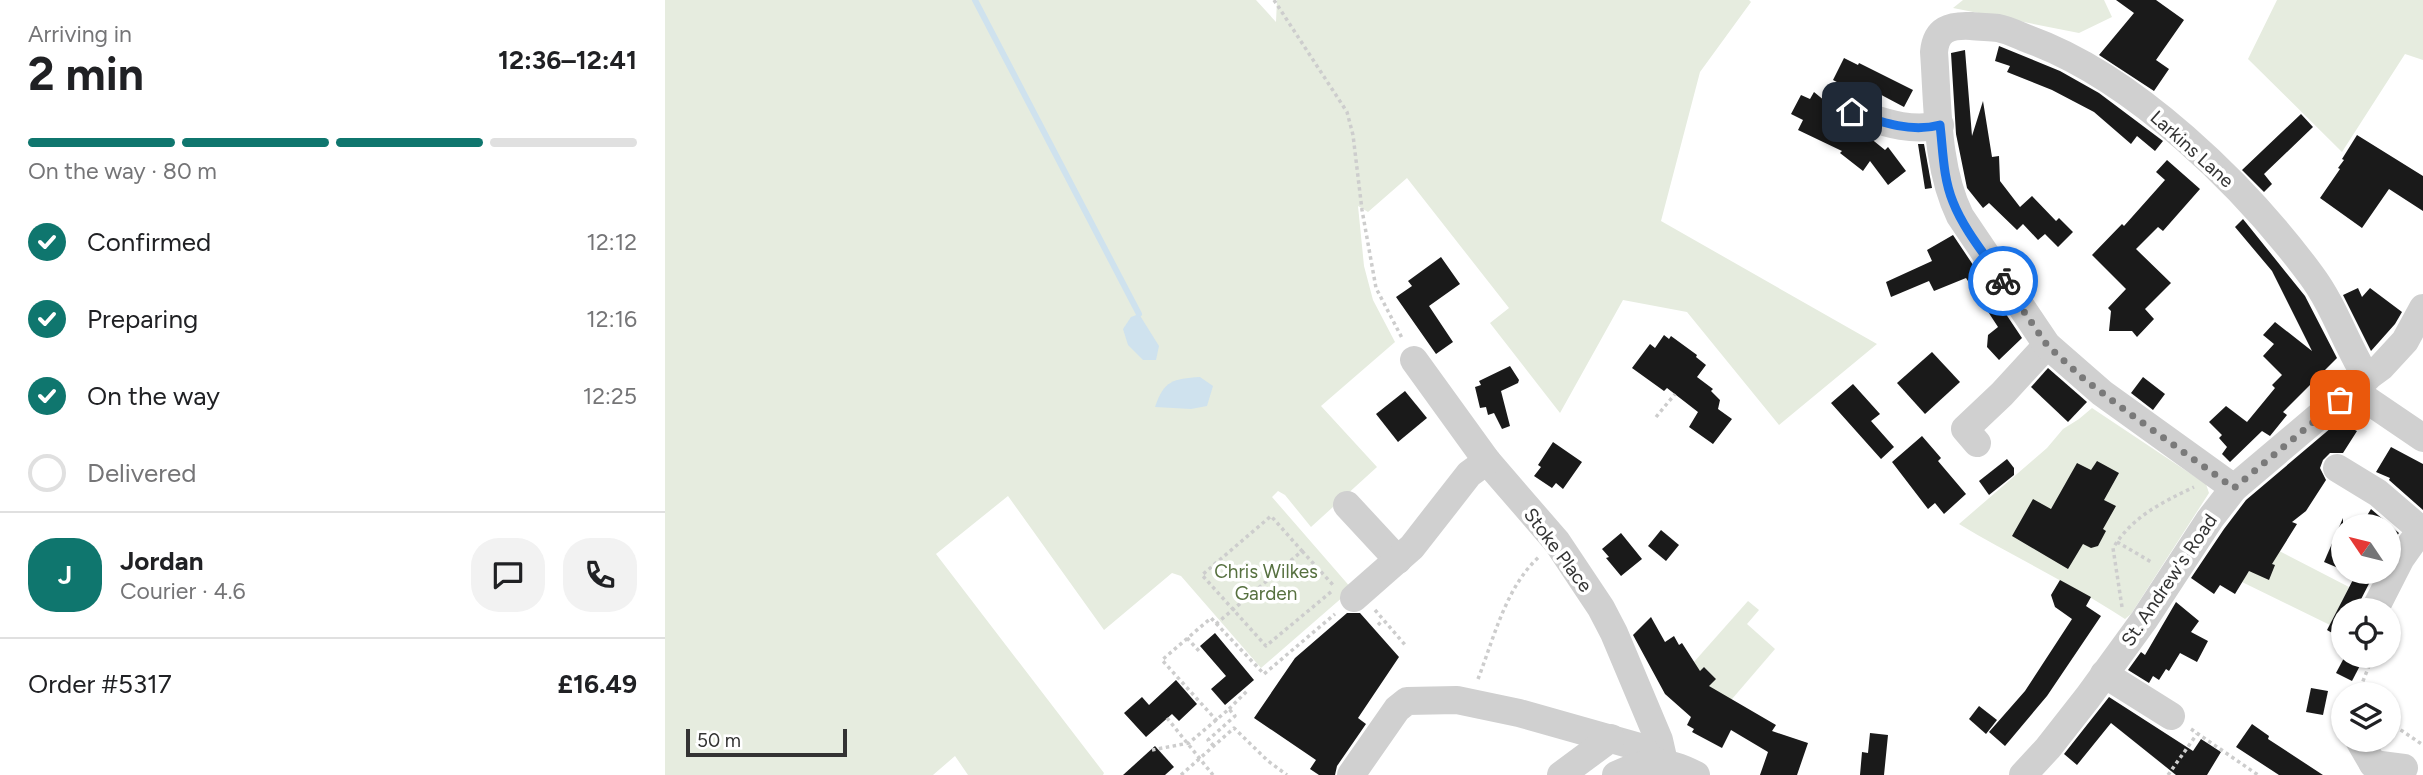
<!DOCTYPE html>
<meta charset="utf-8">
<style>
:root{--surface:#fff;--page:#f2f2f2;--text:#202124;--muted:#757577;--line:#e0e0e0;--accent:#0f766e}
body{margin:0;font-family:Figtree,sans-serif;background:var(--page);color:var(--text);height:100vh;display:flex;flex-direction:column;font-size:26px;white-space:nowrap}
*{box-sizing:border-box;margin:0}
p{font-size:23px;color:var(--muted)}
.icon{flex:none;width:38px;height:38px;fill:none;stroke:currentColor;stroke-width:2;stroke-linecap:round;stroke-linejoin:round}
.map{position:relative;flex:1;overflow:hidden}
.panel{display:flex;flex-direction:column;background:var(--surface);width:665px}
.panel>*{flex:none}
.needle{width:46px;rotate:305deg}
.controls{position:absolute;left:1666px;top:514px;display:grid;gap:14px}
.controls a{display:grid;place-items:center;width:70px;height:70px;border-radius:50%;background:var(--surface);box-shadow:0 2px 5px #0004;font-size:35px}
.scale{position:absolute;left:21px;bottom:18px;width:161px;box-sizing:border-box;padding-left:7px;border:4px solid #333;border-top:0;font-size:19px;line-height:24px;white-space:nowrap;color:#333;-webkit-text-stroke:5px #fff;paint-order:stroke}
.pin{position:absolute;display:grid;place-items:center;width:60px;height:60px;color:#fff;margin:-30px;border-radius:14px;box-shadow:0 4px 10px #0006}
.courier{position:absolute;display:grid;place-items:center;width:70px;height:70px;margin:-35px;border:5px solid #1a73e8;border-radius:50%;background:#fff;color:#222;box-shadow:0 2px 9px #0007}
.summary em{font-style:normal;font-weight:700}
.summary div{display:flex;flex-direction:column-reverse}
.summary{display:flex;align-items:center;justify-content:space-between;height:119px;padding:0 28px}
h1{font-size:46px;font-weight:700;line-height:52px}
.bar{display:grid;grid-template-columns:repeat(4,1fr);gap:10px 7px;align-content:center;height:84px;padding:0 28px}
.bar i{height:9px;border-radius:5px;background:var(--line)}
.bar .selected{background:var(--accent)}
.bar p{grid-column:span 4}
.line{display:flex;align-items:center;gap:18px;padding:0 28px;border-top:2px solid var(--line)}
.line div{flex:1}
.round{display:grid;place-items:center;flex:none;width:74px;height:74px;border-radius:28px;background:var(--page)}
ol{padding:0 28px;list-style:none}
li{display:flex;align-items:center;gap:21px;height:77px}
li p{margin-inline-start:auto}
li .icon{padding:7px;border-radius:50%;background:var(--accent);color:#fff;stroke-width:4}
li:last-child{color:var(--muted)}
li i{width:38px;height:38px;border:4px solid var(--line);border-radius:50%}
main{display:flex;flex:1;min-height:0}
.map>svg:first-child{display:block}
</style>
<main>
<section class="panel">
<div class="summary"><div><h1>2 min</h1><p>Arriving in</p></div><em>12:36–12:41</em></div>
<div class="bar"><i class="selected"></i><i class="selected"></i><i class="selected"></i><i></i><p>On the way · 80 m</p></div>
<ol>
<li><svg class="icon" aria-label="check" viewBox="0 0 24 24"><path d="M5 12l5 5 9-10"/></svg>Confirmed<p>12:12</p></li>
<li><svg class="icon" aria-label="check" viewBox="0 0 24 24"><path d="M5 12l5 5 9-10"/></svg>Preparing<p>12:16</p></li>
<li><svg class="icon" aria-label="check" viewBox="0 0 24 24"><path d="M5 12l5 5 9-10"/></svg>On the way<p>12:25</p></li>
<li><i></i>Delivered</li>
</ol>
<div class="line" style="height:126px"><b class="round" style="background:var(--accent);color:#fff">J</b><div><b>Jordan</b><p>Courier · 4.6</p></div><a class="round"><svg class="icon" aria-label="chat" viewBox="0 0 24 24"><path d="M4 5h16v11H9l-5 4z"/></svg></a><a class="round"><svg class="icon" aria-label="phone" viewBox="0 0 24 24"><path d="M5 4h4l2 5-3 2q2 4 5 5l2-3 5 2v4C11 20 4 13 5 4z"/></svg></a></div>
<div class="line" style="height:91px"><div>Order #5317</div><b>£16.49</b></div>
</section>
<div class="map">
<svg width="1758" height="775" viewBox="0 0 1758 775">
<rect width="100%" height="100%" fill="#fff"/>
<!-- green -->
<g fill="#e6ecdf">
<polygon points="0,0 591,0 611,22 612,0 1084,0 1086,2 1035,72 996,221 1212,344 1114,425 1022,312 958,300 895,413 825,323 844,308 742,178 703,212 693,206 699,266 708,300 730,342 656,406 712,467 646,527 620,495 613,491 607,497 687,589 596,668 516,576 507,573 439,630 343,496 271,554 439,773 438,775 303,775 290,756 268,775 0,775"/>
<polygon points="1298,0 1439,0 1447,17 1414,33 1288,8"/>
<polygon points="1612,0 1758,0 1758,60 1740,54 1677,152 1583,59"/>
<path d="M1427,408L1541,484L1544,493L1466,614L1460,619C1407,584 1349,557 1294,524L1382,448L1398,429L1414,419Z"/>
<polygon points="1591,539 1684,587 1665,625 1577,582 1584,571 1575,565"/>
<polygon points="1083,601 1094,610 1082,624 1110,649 1061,706 1031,700 1050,678 1039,667 1029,678 1021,671"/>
</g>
<!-- water -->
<g fill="#cfe2ee">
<polygon points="474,314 494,346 491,360 478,360 463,345 458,329 466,317"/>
<path d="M535,377L548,386L542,406L526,409L490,407C499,380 508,379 535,377Z"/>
</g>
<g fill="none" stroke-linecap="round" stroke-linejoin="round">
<!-- stream -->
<polyline stroke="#cfe2ee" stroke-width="6" points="310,0 474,314"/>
</g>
<!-- building -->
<g fill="#1a1a1a">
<polygon points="1451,0 1491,0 1519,20 1491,60 1504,69 1489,91 1434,55 1469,13"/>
<polygon points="1334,46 1395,71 1434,93 1498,141 1490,151 1472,136 1466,144 1429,112 1387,90 1342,72 1345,66 1330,61"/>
<polygon points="1300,50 1307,136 1318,101 1327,157 1334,156 1335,181 1355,207 1367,196 1391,221 1394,218 1408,232 1393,247 1380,234 1373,240 1358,224 1352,230 1324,203 1318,208 1302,188 1291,134 1286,53"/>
<polygon points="1179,58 1193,65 1194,63 1248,90 1239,107 1207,90 1202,98 1168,80"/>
<polygon points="1149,92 1171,110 1171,116 1175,124 1199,133 1220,150 1223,147 1241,171 1223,185 1205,161 1198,171 1175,153 1177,151 1133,130 1138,120 1126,114 1136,95 1145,99"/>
<polygon points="1636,114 1648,127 1599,174 1607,184 1599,192 1577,170"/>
<polygon points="1692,135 1758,176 1758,211 1724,189 1697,228 1655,198 1675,169 1673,168 1679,160 1677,159"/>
<polygon points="1253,144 1259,144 1267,188 1260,189"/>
<polygon points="1502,160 1535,189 1498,231 1493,227 1471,249 1506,283 1480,309 1489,319 1472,337 1467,331 1444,331 1446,311 1443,308 1461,289 1427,255 1457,224 1459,226 1500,180 1491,172"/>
<polygon points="1578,219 1640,296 1672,358 1618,412 1622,415 1605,436 1597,431 1565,462 1557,454 1562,447 1554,438 1557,435 1544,422 1561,406 1582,422 1610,388 1607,385 1617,375 1598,356 1609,344 1598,335 1610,322 1647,351 1607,271 1570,227"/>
<polygon points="1288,235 1357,338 1334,360 1322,347 1323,335 1333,327 1301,278 1269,291 1264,281 1226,297 1221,282 1267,261 1262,250"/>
<polygon points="776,257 795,284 764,306 788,342 771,354 731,297 747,286 743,281"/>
<polygon points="1693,288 1697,297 1705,288 1737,312 1730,324 1706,351 1678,295"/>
<polygon points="999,335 1004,339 1006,336 1032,355 1031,357 1041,365 1032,377 1048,389 1046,391 1055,400 1053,409 1067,419 1048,444 1024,427 1033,412 1002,388 999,391 967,368 985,344 990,348"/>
<polygon points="1267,352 1295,382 1260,414 1232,383"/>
<polygon points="845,366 854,380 853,383 836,391 845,426 837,429 829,413 823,415 821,407 815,408 810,387 816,385 814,381"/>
<polygon points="1383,368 1422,402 1403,422 1366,387"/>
<polygon points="1478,377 1500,394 1488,410 1466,393"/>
<polygon points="1188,384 1215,414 1206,421 1229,447 1216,459 1166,403"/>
<polygon points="740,391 762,418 733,442 711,414"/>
<polygon points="1673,422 1692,431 1678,453 1665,453 1658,460 1655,468 1661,480 1641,511 1627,522 1632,524 1607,564 1610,565 1604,580 1584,571 1570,594 1555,585 1549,594 1526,578 1559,529 1581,500"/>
<polygon points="1257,436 1276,458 1273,461 1301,494 1279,514 1270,503 1263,509 1227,462"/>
<polygon points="888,442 917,462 898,489 891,483 887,488 869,476 876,467 873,465"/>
<polygon points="1726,447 1758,464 1758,510 1724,480 1725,478 1711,472"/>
<polygon points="1342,459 1349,468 1349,475 1324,495 1314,481"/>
<polygon points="1432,461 1454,473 1439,500 1451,506 1438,529 1441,531 1433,546 1426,548 1418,544 1403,569 1347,536 1368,499 1386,509 1412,463 1426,470"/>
<polygon points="1706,509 1734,533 1724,547 1724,527 1695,527"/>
<polygon points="1678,518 1678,570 1659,562"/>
<polygon points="996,530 1014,545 1001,561 983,546"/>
<polygon points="956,533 977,559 956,576 941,558 944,557 937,549"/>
<polygon points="1692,572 1710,572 1690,611 1678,611 1678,630 1674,637 1662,630"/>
<polygon points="1395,580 1426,597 1421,606 1436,616 1382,696 1340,746 1324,732 1360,691 1407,619 1390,607 1386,595"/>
<polygon points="1511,602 1534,621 1526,632 1543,641 1532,662 1515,653 1504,671 1501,669 1494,680 1488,676 1484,683 1463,670 1476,652 1480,655"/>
<polygon points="682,613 695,613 734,657 693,718 701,724 672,766 670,775 654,775 645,769 651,760 589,718 630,658"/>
<polygon points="986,617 1000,642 1009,636 1014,645 1017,643 1035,671 1039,667 1051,679 1044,686 1111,725 1107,731 1143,743 1132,775 1095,775 1103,752 1066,730 1057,748 1027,732 1029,729 1022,725 1026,717 1000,694 968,635"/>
<polygon points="550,633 589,680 560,705 546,689 561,676 535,646"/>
<polygon points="1680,656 1700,656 1687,681 1671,673"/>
<polygon points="511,680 532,704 514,721 507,714 481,737 459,713 477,697 484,705"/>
<polygon points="1646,688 1663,691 1658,715 1641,712"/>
<polygon points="1444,697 1528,751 1536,739 1556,752 1542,775 1511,775 1446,723 1412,765 1399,754"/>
<polygon points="1314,706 1332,720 1321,734 1304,719"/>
<polygon points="1587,724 1604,736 1603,739 1658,775 1614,775 1571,747"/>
<polygon points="1205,733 1223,735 1219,775 1195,775 1197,752 1203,753"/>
<polygon points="490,746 509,767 500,775 458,775"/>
</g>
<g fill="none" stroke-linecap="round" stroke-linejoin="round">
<!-- path -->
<g stroke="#cdcdcd" stroke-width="3.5" stroke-dasharray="3.5 3.5" stroke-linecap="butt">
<polyline points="609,0 682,112 688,135 697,210 711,288 737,338"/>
<polyline points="991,417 1010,394"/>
<polyline points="1452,542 1488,563"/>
<polyline points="637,551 669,586"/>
<path d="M1457,607L1448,548C1468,516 1496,503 1529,487"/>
<polyline points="710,610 741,646"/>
<polyline points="551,624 637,551 606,516 537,575 601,646 667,591"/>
<polyline points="713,625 718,620"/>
<polyline points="522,638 535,652"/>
<path d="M813,679C829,638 841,586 875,556"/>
<polyline points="1697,695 1696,686 1708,656"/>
<polyline points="564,709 583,690"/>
<polyline points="502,718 548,775"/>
<polyline points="552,721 497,660 546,618 599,674 670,614"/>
<polyline points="1724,722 1758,745"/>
<polyline points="1526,729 1593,775"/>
<polyline points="487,750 524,743 564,709 570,716 543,740 549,746"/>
<polyline points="516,775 569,728 603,761 622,775"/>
<polyline points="1503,775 1532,734"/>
</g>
<!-- minor -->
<g stroke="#d0d0d0" stroke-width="28">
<path d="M1187,112C1216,121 1245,133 1275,125"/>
<polyline points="749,360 822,461 892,542 936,608 949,633 994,740 999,762"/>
<polyline points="1686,389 1758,438"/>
<polyline points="1312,443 1300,429 1337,394 1382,345"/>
<polyline points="1672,468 1713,493 1756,530"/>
<path d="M1569,488L1437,393L1382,345L1295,216C1271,167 1273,106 1269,52C1271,29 1285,25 1306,26C1315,27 1324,27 1333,28C1343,30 1353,35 1363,39C1469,77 1580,186 1646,275C1670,307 1681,345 1702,378"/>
<polyline points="682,505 733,560"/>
<polyline points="689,598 747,547 804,474 822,461"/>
<polyline points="1709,611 1736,558 1756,530 1758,532"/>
<polyline points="1439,674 1506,716"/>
<polyline points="1694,740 1708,764"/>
<polyline points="1708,764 1739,768"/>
<polyline points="686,775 732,709 742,701 792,700 854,713 978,748 987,762"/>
<polyline points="896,775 946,738"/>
<path d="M951,775C984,760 998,758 1031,775"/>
<polyline points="1358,775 1383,748 1423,697 1479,620 1545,519 1569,488 1686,389 1716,367 1740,341 1758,308"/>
</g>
</g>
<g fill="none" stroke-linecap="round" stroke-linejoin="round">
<!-- done -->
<polyline stroke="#7a7a7a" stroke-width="7" stroke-dasharray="0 12.6" points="1338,281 1382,345 1420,380 1468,416 1569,488 1675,400"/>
<!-- route -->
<path stroke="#1a73e8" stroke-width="9" d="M1187,112C1216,122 1245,133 1275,125C1278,150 1278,178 1288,202C1299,230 1321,256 1338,281"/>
</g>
<g text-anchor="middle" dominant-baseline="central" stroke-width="7" stroke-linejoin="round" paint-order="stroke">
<!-- street labels -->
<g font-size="19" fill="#333" stroke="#fff">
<text transform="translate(1527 149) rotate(42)">Larkins Lane</text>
<text transform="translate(893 550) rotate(53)">Stoke Place</text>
<text transform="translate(1504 580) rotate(-56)">St. Andrew's Road</text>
</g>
<!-- park labels -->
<g font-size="19" fill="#56703f" stroke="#fff">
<text x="601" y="571">Chris Wilkes<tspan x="601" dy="22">Garden</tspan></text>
</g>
</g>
</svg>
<div class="controls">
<a><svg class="needle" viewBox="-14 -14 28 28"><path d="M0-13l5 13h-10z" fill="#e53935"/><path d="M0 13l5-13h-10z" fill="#757577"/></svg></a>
<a><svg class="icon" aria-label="locate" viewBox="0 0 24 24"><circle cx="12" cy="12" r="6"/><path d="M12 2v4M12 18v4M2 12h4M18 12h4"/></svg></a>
<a><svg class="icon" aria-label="layers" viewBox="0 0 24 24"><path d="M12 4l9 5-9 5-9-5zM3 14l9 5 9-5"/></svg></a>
</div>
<div class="scale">50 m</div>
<div class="pin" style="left:1675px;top:400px;background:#ea580c"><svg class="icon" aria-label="bag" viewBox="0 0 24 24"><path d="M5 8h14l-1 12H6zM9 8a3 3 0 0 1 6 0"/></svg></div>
<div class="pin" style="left:1187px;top:112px;background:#1f2937"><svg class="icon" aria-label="home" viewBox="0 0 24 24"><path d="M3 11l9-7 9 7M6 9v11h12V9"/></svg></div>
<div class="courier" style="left:1338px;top:281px"><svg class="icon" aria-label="bike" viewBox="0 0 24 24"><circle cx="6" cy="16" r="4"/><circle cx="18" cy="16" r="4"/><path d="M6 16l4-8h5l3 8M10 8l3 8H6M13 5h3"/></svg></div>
</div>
</main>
